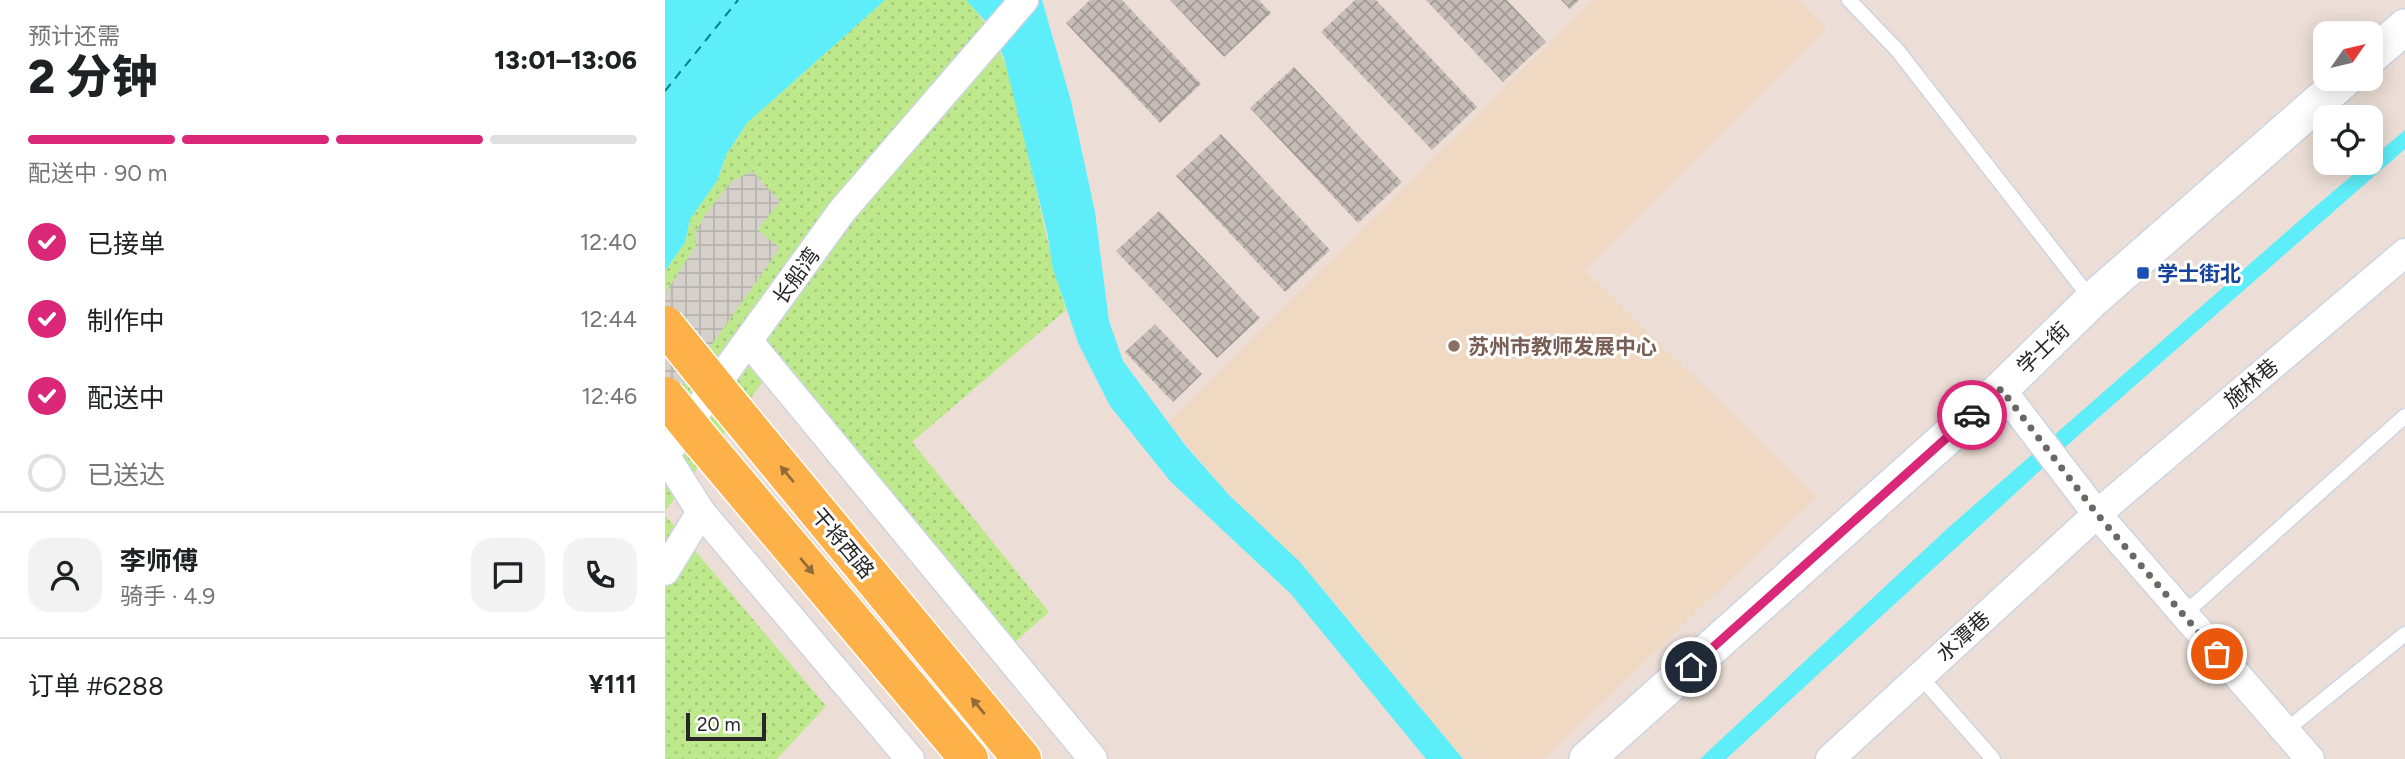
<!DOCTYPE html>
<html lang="zh">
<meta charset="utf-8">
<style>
:root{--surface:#fff;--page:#f2f2f2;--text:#202124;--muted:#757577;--line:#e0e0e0;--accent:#db2777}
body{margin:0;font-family:Figtree,"Noto Sans SC",sans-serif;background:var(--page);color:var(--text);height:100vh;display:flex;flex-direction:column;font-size:26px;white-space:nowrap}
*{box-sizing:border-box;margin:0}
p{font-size:23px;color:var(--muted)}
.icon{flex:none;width:38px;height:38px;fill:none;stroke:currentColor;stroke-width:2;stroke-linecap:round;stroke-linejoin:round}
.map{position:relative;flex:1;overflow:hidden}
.details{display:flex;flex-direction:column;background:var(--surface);width:665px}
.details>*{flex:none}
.needle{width:46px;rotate:56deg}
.buttons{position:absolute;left:1648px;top:21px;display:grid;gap:14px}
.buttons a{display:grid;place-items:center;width:70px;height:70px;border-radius:14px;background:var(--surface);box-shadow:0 4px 18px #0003;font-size:35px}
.scale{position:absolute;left:21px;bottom:18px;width:80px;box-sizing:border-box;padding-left:7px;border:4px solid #272727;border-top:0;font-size:19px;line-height:24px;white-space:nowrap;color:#272727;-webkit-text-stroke:5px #fff;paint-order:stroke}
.pin{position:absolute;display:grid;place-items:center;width:60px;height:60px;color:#fff;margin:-30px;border:4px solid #fff;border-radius:50%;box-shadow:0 2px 7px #0007}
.courier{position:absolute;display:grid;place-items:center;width:70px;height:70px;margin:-35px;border:5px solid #db2777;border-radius:50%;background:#fff;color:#222;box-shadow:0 2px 9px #0007}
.head em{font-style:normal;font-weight:800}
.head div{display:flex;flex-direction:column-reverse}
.head{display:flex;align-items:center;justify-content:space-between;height:119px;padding:0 28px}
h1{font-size:46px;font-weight:800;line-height:52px}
.bar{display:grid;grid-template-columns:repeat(4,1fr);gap:10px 7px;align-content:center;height:84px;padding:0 28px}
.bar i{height:9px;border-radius:5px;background:var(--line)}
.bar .on{background:var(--accent)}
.bar p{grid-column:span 4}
.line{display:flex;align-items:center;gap:18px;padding:0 28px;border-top:2px solid var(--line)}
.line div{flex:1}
.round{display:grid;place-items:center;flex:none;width:74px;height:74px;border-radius:21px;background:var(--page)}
ol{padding:0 28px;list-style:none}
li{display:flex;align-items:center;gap:21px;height:77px}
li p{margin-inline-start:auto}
li .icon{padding:7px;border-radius:50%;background:var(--accent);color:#fff;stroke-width:4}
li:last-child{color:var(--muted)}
li i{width:38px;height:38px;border:4px solid var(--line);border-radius:50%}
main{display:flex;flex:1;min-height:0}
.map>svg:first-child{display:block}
</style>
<main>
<section class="details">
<div class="head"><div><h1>2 分钟</h1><p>预计还需</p></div><em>13:01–13:06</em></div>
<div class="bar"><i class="on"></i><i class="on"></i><i class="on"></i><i></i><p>配送中 · 90 m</p></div>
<ol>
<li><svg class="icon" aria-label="check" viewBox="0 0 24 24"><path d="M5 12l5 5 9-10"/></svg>已接单<p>12:40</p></li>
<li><svg class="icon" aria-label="check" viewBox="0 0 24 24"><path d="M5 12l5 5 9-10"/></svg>制作中<p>12:44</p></li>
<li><svg class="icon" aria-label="check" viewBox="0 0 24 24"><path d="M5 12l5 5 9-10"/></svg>配送中<p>12:46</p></li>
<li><i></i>已送达</li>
</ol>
<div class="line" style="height:126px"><a class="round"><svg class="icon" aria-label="person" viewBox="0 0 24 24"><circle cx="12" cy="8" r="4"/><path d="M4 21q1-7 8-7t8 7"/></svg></a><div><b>李师傅</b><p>骑手 · 4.9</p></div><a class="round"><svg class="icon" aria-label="chat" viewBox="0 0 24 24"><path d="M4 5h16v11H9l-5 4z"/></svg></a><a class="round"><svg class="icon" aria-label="phone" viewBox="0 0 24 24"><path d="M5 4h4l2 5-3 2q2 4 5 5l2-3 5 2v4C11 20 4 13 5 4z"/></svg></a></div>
<div class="line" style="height:91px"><div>订单 #6288</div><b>¥111</b></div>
</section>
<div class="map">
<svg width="1740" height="759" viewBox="0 0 1740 759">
<defs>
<pattern id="grass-dots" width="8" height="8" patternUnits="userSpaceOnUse" patternTransform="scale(1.75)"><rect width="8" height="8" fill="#bde98c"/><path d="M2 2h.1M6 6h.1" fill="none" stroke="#a2c879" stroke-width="1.8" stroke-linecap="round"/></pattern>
<pattern id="plaza-grid" width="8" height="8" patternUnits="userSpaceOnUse" patternTransform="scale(1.75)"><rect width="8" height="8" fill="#d6d0ca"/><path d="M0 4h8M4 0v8" fill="none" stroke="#b8b3ae"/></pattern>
<pattern id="building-cross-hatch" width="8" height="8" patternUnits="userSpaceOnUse" patternTransform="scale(1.75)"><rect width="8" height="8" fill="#c6bcb7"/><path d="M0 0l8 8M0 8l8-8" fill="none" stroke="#a19995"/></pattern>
</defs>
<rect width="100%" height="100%" fill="#ecded6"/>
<!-- education -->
<polygon fill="#f0d9c3" points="927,0 1133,0 1161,29 920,270 1151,497 878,759 798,759 665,597 564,495 503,423"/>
<!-- grass -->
<g fill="url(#grass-dots)">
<path d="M220,0H301C342,41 350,98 363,153C375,205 385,259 401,310L247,442L384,612L337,653L103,375L0,511V271L20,242L25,219L52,181L61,155L82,123Z"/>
<polygon points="0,515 161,706 112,759 0,759"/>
</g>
<!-- plaza -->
<polygon fill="url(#plaza-grid)" points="87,171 115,201 93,230 115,248 0,411 0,294 31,245 30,234 41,213 66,182"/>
<!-- water -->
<g fill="#5deefa">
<polygon points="0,0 220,0 82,123 61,155 52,181 25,219 20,242 0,271"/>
<polygon points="301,0 377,0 406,101 430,212 444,321 458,361 520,445 564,495 635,562 798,759 761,759 626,594 505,481 445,406 414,345 388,269 382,232 339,58 324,25"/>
<polygon points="1740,130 1740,149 1416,433 1061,759 1035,759 1283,528 1651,206 1702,163 1706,163 1706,159"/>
</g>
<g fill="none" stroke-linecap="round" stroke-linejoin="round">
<!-- ferry -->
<polyline stroke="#027d93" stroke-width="2" stroke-dasharray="9 7" stroke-linecap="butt" points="0,91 73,0"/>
</g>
<!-- building -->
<g fill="url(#building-cross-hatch)">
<polygon points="425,0 457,0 536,84 495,123 401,23"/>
<polygon points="505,0 594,0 606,13 559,57"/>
<polygon points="690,0 711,0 812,107 767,150 656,32"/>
<polygon points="761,0 842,0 881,42 838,82"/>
<polygon points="896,0 914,0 905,9"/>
<polygon points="629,67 737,182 693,223 585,108"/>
<polygon points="556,134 665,250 620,292 511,176"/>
<polygon points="494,211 595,318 552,358 451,251"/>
<polygon points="490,324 537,374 508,402 460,352"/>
</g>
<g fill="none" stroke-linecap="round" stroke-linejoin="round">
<defs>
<g id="service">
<polyline points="1184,0 1233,51 1426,299"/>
<polyline points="1518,615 1740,416"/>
<polyline points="1254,675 1328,759"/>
<polyline points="1620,731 1740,634"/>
</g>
<g id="minor">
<polyline points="84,342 428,759"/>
<polyline points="1336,389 1432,514 1645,759"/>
<polyline points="36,512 245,759"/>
<polyline points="0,571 36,512 0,455 177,211 359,0"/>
<polyline points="1165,759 1432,514 1740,253"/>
</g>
<g id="tertiary">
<polyline points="1706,56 1740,27"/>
<polyline points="922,759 1336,389 1427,300 1680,79"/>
</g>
<g id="primary">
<polyline points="64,404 357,759"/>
<polyline points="35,439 304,759"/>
</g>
</defs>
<!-- service casing -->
<use href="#service" stroke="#ccd4e2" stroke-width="17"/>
<!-- minor casing -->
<use href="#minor" stroke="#ccd4e2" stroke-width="31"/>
<!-- tertiary casing -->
<use href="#tertiary" stroke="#ccd4e2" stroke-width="38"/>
<!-- primary casing -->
<use href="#primary" stroke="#fff" stroke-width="41"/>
<!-- service -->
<use href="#service" stroke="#fff" stroke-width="14"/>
<!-- minor -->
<use href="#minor" stroke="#fff" stroke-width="28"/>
<!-- tertiary -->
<use href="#tertiary" stroke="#fff" stroke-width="35"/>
<!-- primary -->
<use href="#primary" stroke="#feb149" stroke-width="38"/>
<defs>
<g id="primary-bridge">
<polyline points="0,325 64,404"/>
<polyline points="0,396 35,439"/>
</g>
</defs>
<!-- primary-bridge casing -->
<use href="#primary-bridge" stroke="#fff" stroke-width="41" stroke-linecap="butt"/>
<!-- primary-bridge -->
<use href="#primary-bridge" stroke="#feb149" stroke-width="38"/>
</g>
<!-- one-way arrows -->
<defs><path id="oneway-solid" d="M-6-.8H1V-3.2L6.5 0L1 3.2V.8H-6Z" transform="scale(1.75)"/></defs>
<g fill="#926c38">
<use href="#oneway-solid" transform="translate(122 474) rotate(-130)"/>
<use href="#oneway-solid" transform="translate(142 566) rotate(50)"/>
<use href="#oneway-solid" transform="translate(313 706) rotate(-130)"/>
</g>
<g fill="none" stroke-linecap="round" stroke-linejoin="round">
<!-- done -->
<polyline stroke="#6c6764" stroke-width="7" stroke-dasharray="0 12.6" points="1307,415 1336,389 1432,514 1552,654"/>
<!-- route -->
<polyline stroke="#db2777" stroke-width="9" points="1026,667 1307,415"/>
</g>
<!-- markers -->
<rect fill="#1a4fb4" stroke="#fff" stroke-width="2.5" x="1471" y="266" width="14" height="14" rx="3.5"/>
<circle fill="#8d6e63" stroke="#fff" stroke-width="2.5" cx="789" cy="346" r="7"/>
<g text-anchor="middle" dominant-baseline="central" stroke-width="6" stroke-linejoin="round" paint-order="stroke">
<!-- transit labels -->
<g font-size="21" font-weight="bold" fill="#164399" stroke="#fff" text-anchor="start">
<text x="1492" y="273">学士街北</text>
</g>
<!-- street labels -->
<g font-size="21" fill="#272727" stroke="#fff">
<text transform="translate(131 276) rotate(-55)">长船湾</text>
<text transform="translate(1378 348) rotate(-44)">学士街</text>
<text transform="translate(1586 383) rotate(-40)">施林巷</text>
<text transform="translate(178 543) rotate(50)">干将西路</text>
<text transform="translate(1298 636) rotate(-42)">水潭巷</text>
</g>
<!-- education labels -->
<g font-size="21" font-weight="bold" fill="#785e54" stroke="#fff" text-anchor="start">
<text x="803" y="346">苏州市教师发展中心</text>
</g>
</g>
</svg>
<div class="buttons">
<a><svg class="needle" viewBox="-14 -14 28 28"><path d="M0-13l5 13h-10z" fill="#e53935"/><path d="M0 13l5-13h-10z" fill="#757577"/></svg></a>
<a><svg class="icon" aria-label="locate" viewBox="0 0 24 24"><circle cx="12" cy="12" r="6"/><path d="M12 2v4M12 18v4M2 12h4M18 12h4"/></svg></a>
</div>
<div class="scale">20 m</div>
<div class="pin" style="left:1552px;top:654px;background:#ea580c"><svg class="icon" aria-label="bag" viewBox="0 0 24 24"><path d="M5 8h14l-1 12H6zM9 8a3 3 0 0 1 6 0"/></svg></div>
<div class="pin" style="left:1026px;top:667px;background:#1f2937"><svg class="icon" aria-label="home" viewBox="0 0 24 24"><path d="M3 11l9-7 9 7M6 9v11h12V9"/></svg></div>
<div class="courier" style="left:1307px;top:415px"><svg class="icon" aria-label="car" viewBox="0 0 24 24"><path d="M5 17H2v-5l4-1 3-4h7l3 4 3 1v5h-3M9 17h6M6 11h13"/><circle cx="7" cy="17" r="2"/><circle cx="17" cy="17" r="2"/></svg></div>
</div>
</main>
